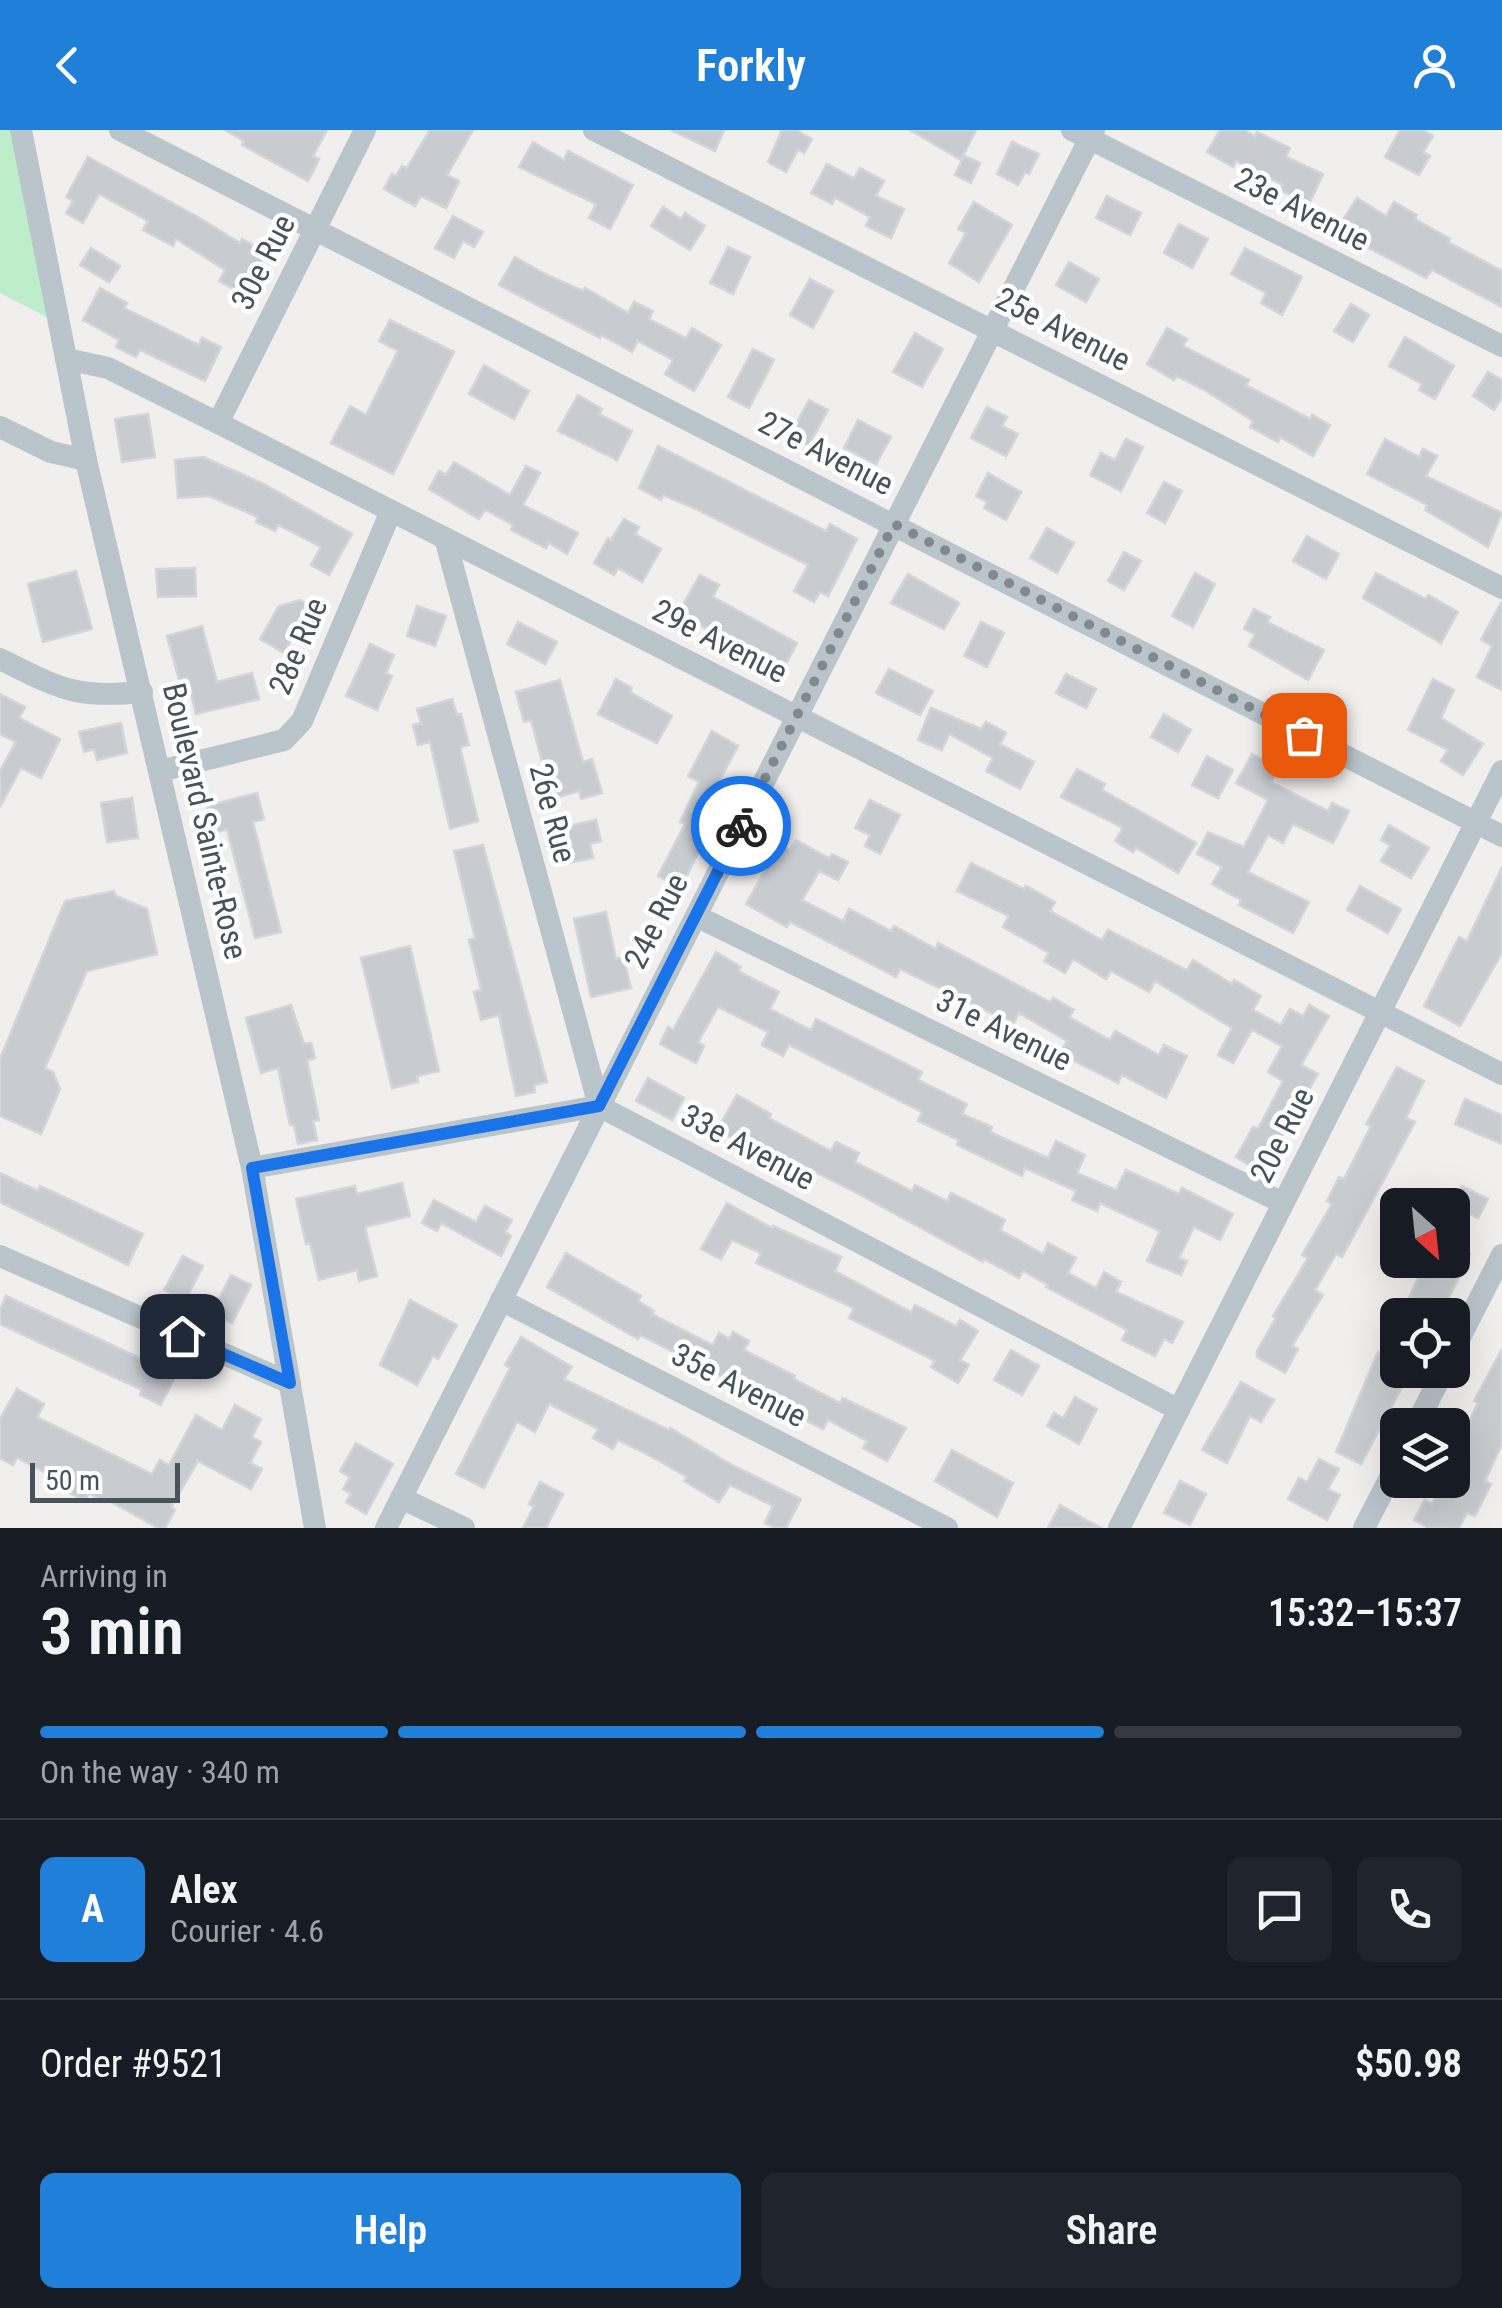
<!DOCTYPE html>
<meta charset="utf-8">
<style>
:root{--surface:#171b24;--page:#20242c;--text:#f1f3f6;--muted:#9ea1a6;--line:#363941;--accent:#2080d9}
body{margin:0;font-family:"Roboto Condensed",sans-serif;background:var(--page);color:var(--text);height:100vh;display:flex;flex-direction:column;font-size:38px;white-space:nowrap}
*{box-sizing:border-box;margin:0}
p{font-size:32px;color:var(--muted)}
.icon{flex:none;width:55px;height:55px;fill:none;stroke:currentColor;stroke-width:2;stroke-linecap:round;stroke-linejoin:round}
.map{position:relative;height:1398px;overflow:hidden}
.sheet{display:flex;flex-direction:column;background:var(--surface);flex:1}
.sheet>*{flex:none}
.needle{width:65px;rotate:153deg}
.controls{position:absolute;left:1380px;top:1058px;display:grid;gap:20px}
.controls a{display:grid;place-items:center;width:90px;height:90px;border-radius:15px;background:var(--surface);box-shadow:0 10px 40px #0002;font-size:50px}
.scale{position:absolute;left:30px;bottom:25px;width:150px;box-sizing:border-box;padding-left:10px;border:5px solid #47535b;border-top:0;font-size:28px;line-height:35px;white-space:nowrap;color:#47535b;-webkit-text-stroke:8px #fff;paint-order:stroke}
.pin{position:absolute;display:grid;place-items:center;width:85px;height:85px;color:#fff;margin:-42px;border-radius:20px;box-shadow:0 5px 15px #0006}
.courier{position:absolute;display:grid;place-items:center;width:100px;height:100px;margin:-50px;border:8px solid #1a73e8;border-radius:50%;background:#fff;color:#222;box-shadow:0 2px 12px #0007}
.summary em{font-style:normal;font-weight:600}
.summary div{display:flex;flex-direction:column-reverse}
.summary{display:flex;align-items:center;justify-content:space-between;height:170px;padding:0 40px}
h1{font-size:65px;font-weight:600;line-height:75px}
.bar{display:grid;grid-template-columns:repeat(4,1fr);gap:15px 10px;align-content:center;height:120px;padding:0 40px}
.bar i{height:12px;border-radius:8px;background:var(--line)}
.bar .on{background:var(--accent)}
.bar p{grid-column:span 4}
.line{display:flex;align-items:center;gap:25px;padding:0 40px;border-top:2px solid var(--line)}
.line div{flex:1}
.round{display:grid;place-items:center;flex:none;width:105px;height:105px;border-radius:15px;background:var(--page)}
.button{display:flex;gap:20px;margin-top:auto;padding:20px 40px}
.button a{flex:1;height:115px;border-radius:15px;background:var(--accent);color:#fff;font-size:40px;font-weight:600;line-height:115px;text-align:center}
.button a+a{background:var(--page);color:var(--text)}
header{display:flex;justify-content:space-between;align-items:center;height:130px;padding:0 40px;background:var(--accent);color:#fff;font-size:45px;font-weight:600}
.map>svg:first-child{display:block}
</style>
<header><svg class="icon" aria-label="back" viewBox="0 0 24 24"><path d="M15 5l-7 7 7 7"/></svg>Forkly<svg class="icon" aria-label="person" viewBox="0 0 24 24"><circle cx="12" cy="8" r="4"/><path d="M4 21q1-7 8-7t8 7"/></svg></header>
<div class="map">
<svg width="1502" height="1398" viewBox="0 0 1502 1398">
<rect width="100%" height="100%" fill="#f1eeee"/>
<!-- green -->
<polygon fill="#beedcc" points="0,0 18,0 56,192 0,163"/>
<!-- building -->
<g fill="#c8ccd1" stroke="#d2d5d9" stroke-width="2.5">
<polygon points="225,0 327,0 313,26 319,29 308,51 242,15 244,11"/>
<polygon points="430,0 473,0 447,45 459,51 446,78 421,66 415,76 384,59 392,44 396,46 402,36 407,38"/>
<polygon points="671,0 724,0 715,21"/>
<polygon points="782,0 796,0 812,9 804,23 798,20 786,42 768,32"/>
<polygon points="910,0 976,0 961,30"/>
<polygon points="1220,0 1244,0 1255,6 1257,2 1290,18 1286,27 1323,44 1309,74 1280,60 1283,55 1236,31 1233,37 1207,22"/>
<polygon points="1400,0 1422,0 1433,6 1423,22 1430,26 1419,45 1385,27"/>
<polygon points="533,12 564,30 568,21 633,55 610,99 589,88 596,74 519,37"/>
<polygon points="1012,12 1039,24 1029,44 1025,42 1018,55 997,44"/>
<polygon points="964,26 980,33 971,53 955,45"/>
<polygon points="88,27 198,87 240,113 242,109 266,122 243,164 219,151 225,140 176,109 173,116 143,100 148,91 99,64 83,93 66,83 73,71 66,67"/>
<polygon points="827,34 854,48 860,38 884,51 876,66 904,79 891,108 866,96 870,87 835,68 832,74 811,63"/>
<polygon points="1107,66 1141,83 1130,105 1096,88"/>
<polygon points="1357,68 1386,86 1394,72 1417,85 1415,89 1450,109 1448,112 1502,141 1502,177 1432,140 1426,148 1336,101"/>
<polygon points="974,72 1012,95 979,152 949,133 966,103 958,99"/>
<polygon points="663,77 681,89 685,83 705,96 690,120 651,96"/>
<polygon points="453,86 483,102 474,117 463,111 454,128 435,118"/>
<polygon points="1179,94 1208,109 1192,138 1164,123"/>
<polygon points="728,117 750,127 733,164 710,153"/>
<polygon points="91,118 120,136 109,152 80,135"/>
<polygon points="1245,118 1302,147 1282,185 1261,173 1266,163 1231,144"/>
<polygon points="515,127 545,144 583,161 585,158 628,183 634,172 653,181 649,189 686,208 692,198 721,215 694,261 665,244 673,230 638,211 632,222 601,205 600,208 499,155"/>
<polygon points="1069,132 1099,149 1086,172 1056,155"/>
<polygon points="810,149 833,161 813,198 790,185"/>
<polygon points="100,158 127,173 124,178 167,199 199,215 202,208 221,217 205,251 140,220 136,227 116,217 119,210 83,190"/>
<polygon points="1351,174 1369,185 1353,212 1334,201"/>
<polygon points="390,190 454,222 393,344 331,313 350,276 366,285 398,221 379,211"/>
<polygon points="1167,198 1187,209 1183,216 1249,250 1246,255 1310,289 1312,285 1330,295 1313,326 1280,307 1278,312 1250,297 1253,291 1206,261 1176,246 1174,250 1147,234"/>
<polygon points="915,203 943,219 922,257 893,242"/>
<polygon points="1405,207 1454,236 1435,269 1419,260 1422,254 1389,236"/>
<polygon points="753,219 774,230 749,278 728,267"/>
<polygon points="484,235 529,261 514,289 469,264"/>
<polygon points="1488,242 1502,250 1502,267 1494,280 1473,266"/>
<polygon points="578,265 602,279 599,284 632,301 617,330 558,301"/>
<polygon points="809,270 828,280 809,315 790,305"/>
<polygon points="987,277 1007,287 1002,296 1018,304 1006,326 971,308"/>
<polygon points="148,284 155,327 122,332 115,289"/>
<polygon points="858,290 891,307 876,334 844,318"/>
<polygon points="1126,309 1143,317 1121,361 1090,345 1101,323 1115,330"/>
<polygon points="1385,309 1419,327 1423,319 1437,326 1426,346 1502,383 1488,417 1425,380 1427,375 1367,344"/>
<polygon points="658,316 826,401 830,394 857,409 828,466 820,462 814,472 794,461 808,435 696,379 663,365 661,370 639,358"/>
<polygon points="203,327 262,353 352,404 329,445 311,435 321,417 278,395 275,401 256,392 258,387 209,366 178,368 175,330"/>
<polygon points="454,332 510,365 526,336 540,343 523,375 578,403 567,424 549,413 546,418 511,400 513,395 485,380 479,389 429,359 439,341 446,345"/>
<polygon points="988,343 1021,362 1006,390 984,378 987,372 976,366"/>
<polygon points="1164,352 1182,361 1165,393 1147,383"/>
<polygon points="624,389 639,397 635,404 661,419 642,452 618,438 614,445 594,433 608,408 611,410"/>
<polygon points="1047,398 1074,413 1057,443 1030,428"/>
<polygon points="1307,406 1339,424 1326,449 1293,431"/>
<polygon points="1124,422 1141,431 1124,460 1108,451"/>
<polygon points="195,438 196,466 158,467 156,439"/>
<polygon points="76,441 92,499 43,512 28,454"/>
<polygon points="1195,443 1215,454 1193,497 1172,486"/>
<polygon points="1376,443 1426,469 1428,465 1458,482 1441,513 1363,468"/>
<polygon points="908,444 959,473 944,499 891,473"/>
<polygon points="700,445 719,455 713,467 797,513 785,536 766,526 760,537 734,523 736,518 698,494 677,485"/>
<polygon points="300,470 314,478 303,499 299,496 284,523 260,509 279,476"/>
<polygon points="1501,473 1502,473 1502,560 1477,547 1492,516 1481,510"/>
<polygon points="417,476 446,486 435,516 407,506"/>
<polygon points="1254,479 1270,487 1267,492 1324,520 1308,550 1249,516 1255,504 1244,499"/>
<polygon points="518,492 557,512 545,534 507,514"/>
<polygon points="981,492 1004,503 987,537 964,526"/>
<polygon points="202,496 217,552 252,543 259,569 196,584 187,548 179,550 167,506"/>
<polygon points="370,514 394,525 386,543 392,546 377,580 346,566"/>
<polygon points="889,539 933,561 920,585 876,563"/>
<polygon points="1066,544 1096,559 1086,578 1056,563"/>
<polygon points="616,549 632,558 630,562 672,586 657,613 598,584"/>
<polygon points="1433,549 1454,560 1441,588 1483,614 1463,645 1441,631 1448,620 1408,600"/>
<polygon points="560,550 583,632 592,629 602,663 581,669 579,661 552,669 531,590 524,592 516,562"/>
<polygon points="0,564 25,577 19,588 60,609 41,648 21,638 0,677 0,641 16,612 0,604"/>
<polygon points="452,569 457,585 461,584 469,615 460,617 478,691 450,699 430,612 418,615 413,595 421,593 417,579"/>
<polygon points="931,578 981,599 986,592 1006,603 1000,614 1034,632 1020,659 986,641 993,628 949,604 942,620 918,610"/>
<polygon points="1164,584 1191,600 1178,622 1151,607"/>
<polygon points="121,593 127,623 97,630 94,619 84,622 79,602"/>
<polygon points="712,601 738,616 708,672 720,678 681,758 658,746 685,694 680,692 699,652 688,646"/>
<polygon points="1252,624 1279,638 1271,652 1328,681 1332,673 1349,681 1333,713 1293,694 1283,713 1268,705 1248,742 1309,772 1293,803 1239,775 1241,770 1212,754 1222,737 1197,724 1208,702 1244,717 1268,670 1236,653"/>
<polygon points="1207,626 1233,640 1218,668 1192,655"/>
<polygon points="1077,639 1105,654 1102,660 1196,713 1178,743 1136,718 1133,722 1115,711 1123,698 1061,667"/>
<polygon points="257,663 264,689 253,692 281,802 255,808 227,699 214,703 207,676"/>
<polygon points="132,668 138,708 107,712 101,673"/>
<polygon points="870,670 900,685 880,724 865,716 870,705 855,698"/>
<polygon points="596,690 601,711 590,714 593,728 568,733 560,698"/>
<polygon points="1389,695 1429,718 1411,748 1381,731 1390,715 1381,710"/>
<polygon points="796,710 829,728 832,724 848,732 838,750 819,741 802,770 843,791 849,779 891,801 894,796 936,819 938,813 1050,872 1053,868 1074,880 1069,887 1110,910 1115,901 1159,925 1164,915 1187,926 1166,968 1122,945 1118,953 1060,924 1067,911 1019,883 1013,894 900,839 896,847 790,792 787,797 746,774 768,735 764,733 776,712 790,720"/>
<polygon points="483,715 547,952 534,955 535,962 516,966 499,885 481,890 474,862 481,860 469,810 475,808 454,721"/>
<polygon points="971,733 1024,759 1026,756 1055,772 1050,781 1102,810 1108,800 1187,840 1193,830 1232,854 1234,850 1261,866 1253,880 1281,895 1290,879 1303,886 1309,875 1329,886 1301,935 1318,944 1261,1042 1236,1027 1253,997 1258,999 1283,951 1268,942 1282,916 1252,900 1233,933 1218,925 1232,898 1155,851 1149,862 1111,841 1106,849 1073,829 1065,843 1044,831 1049,823 1003,797 1009,786 957,761"/>
<polygon points="1502,737 1502,823 1460,896 1424,876 1459,807 1467,811"/>
<polygon points="1360,756 1401,779 1388,803 1347,780"/>
<polygon points="114,761 116,766 147,779 157,824 87,841 45,938 53,942 60,959 41,1004 0,986 0,929 65,771"/>
<polygon points="606,782 616,829 623,827 631,858 591,867 574,789"/>
<polygon points="410,816 439,941 417,946 418,952 392,958 361,828"/>
<polygon points="716,822 741,837 738,841 779,862 770,879 811,900 816,889 922,942 918,950 967,974 962,984 992,997 990,1002 1048,1028 1056,1011 1085,1025 1077,1043 1116,1060 1126,1040 1179,1064 1182,1058 1233,1084 1220,1110 1194,1097 1179,1128 1187,1131 1181,1145 1147,1131 1160,1101 1100,1073 1097,1081 1072,1070 1076,1061 1025,1038 1022,1046 957,1015 959,1010 918,991 922,982 789,915 783,926 762,915 768,902 718,877 698,912 704,916 696,933 660,914 668,897 673,900"/>
<polygon points="291,875 304,914 311,913 315,928 307,930 319,990 313,991 317,1010 298,1014 294,995 290,995 278,938 261,943 246,888"/>
<polygon points="1397,937 1424,951 1406,988 1415,992 1342,1127 1336,1124 1315,1160 1323,1165 1292,1216 1298,1219 1285,1243 1257,1227 1257,1221 1276,1188 1273,1186 1308,1128 1302,1125 1332,1074 1327,1071 1339,1047 1344,1049 1371,996 1366,994"/>
<polygon points="648,948 684,968 672,990 636,971"/>
<polygon points="737,965 771,984 769,988 831,1021 836,1012 859,1023 855,1032 912,1061 915,1055 947,1071 951,1063 1005,1090 1000,1100 1043,1124 1048,1113 1076,1128 1068,1143 1096,1158 1104,1142 1121,1152 1116,1162 1183,1192 1172,1213 1164,1209 1155,1226 1122,1210 1127,1200 1046,1157 1048,1155 1023,1141 1019,1148 984,1129 983,1132 855,1062 755,1012 751,1019 717,1000"/>
<polygon points="1465,969 1502,985 1502,1014 1455,994"/>
<polygon points="0,1043 38,1061 40,1056 143,1104 128,1135 0,1072"/>
<polygon points="402,1053 410,1086 365,1097 377,1146 359,1151 357,1140 319,1150 310,1113 306,1114 296,1069 355,1056 357,1064"/>
<polygon points="1462,1056 1488,1069 1478,1088 1453,1075"/>
<polygon points="434,1070 476,1092 485,1076 512,1090 505,1102 511,1106 501,1126 441,1093 437,1101 422,1093"/>
<polygon points="727,1073 772,1098 773,1096 841,1127 835,1141 911,1182 915,1175 956,1196 960,1190 978,1201 960,1230 969,1235 958,1253 931,1237 935,1231 849,1188 854,1178 756,1133 761,1123 732,1110 721,1129 701,1119"/>
<polygon points="1452,1116 1470,1124 1447,1171 1459,1177 1455,1185 1425,1185 1406,1175 1426,1130 1452,1130"/>
<polygon points="566,1123 641,1166 638,1171 654,1181 652,1184 713,1215 719,1203 729,1209 733,1202 749,1211 744,1220 795,1246 794,1249 840,1273 843,1268 906,1298 887,1331 863,1318 867,1311 828,1290 823,1299 801,1288 802,1284 739,1252 738,1255 640,1205 638,1209 547,1157"/>
<polygon points="183,1126 203,1136 185,1171 164,1160"/>
<polygon points="231,1145 251,1155 232,1193 212,1183"/>
<polygon points="6,1166 155,1235 158,1228 179,1238 161,1275 140,1265 142,1260 0,1194 0,1180"/>
<polygon points="410,1170 457,1195 438,1229 433,1226 417,1255 380,1235"/>
<polygon points="521,1207 572,1237 564,1249 669,1300 670,1298 732,1335 801,1369 786,1398 775,1398 765,1393 773,1376 730,1355 719,1372 684,1351 687,1347 645,1323 618,1310 613,1319 593,1308 598,1299 549,1274 535,1302 517,1292 484,1358 456,1344 510,1238 505,1235"/>
<polygon points="1502,1219 1502,1314 1485,1351 1491,1354 1475,1386 1467,1383 1459,1398 1429,1398 1414,1390 1425,1370 1432,1374 1444,1350 1452,1350 1452,1327 1478,1273 1474,1271"/>
<polygon points="1011,1220 1039,1236 1022,1265 994,1250"/>
<polygon points="1378,1222 1398,1232 1398,1240 1411,1240 1361,1334 1336,1322"/>
<polygon points="1241,1252 1274,1270 1261,1292 1250,1286 1227,1333 1202,1320"/>
<polygon points="17,1259 44,1274 37,1287 152,1344 160,1330 169,1335 196,1285 222,1300 235,1275 261,1289 252,1307 261,1312 250,1333 262,1339 251,1359 198,1331 171,1377 175,1380 165,1398 158,1398 106,1369 104,1372 89,1363 85,1371 66,1361 69,1355 17,1328 13,1335 0,1328 0,1289"/>
<polygon points="1075,1267 1097,1279 1079,1314 1047,1296 1054,1283 1063,1288"/>
<polygon points="356,1313 393,1334 366,1384 346,1372 351,1364 343,1359 350,1347 340,1341"/>
<polygon points="952,1320 1013,1353 997,1387 935,1351"/>
<polygon points="1319,1329 1339,1339 1328,1359 1340,1365 1327,1390 1288,1369 1299,1348 1307,1352"/>
<polygon points="1180,1351 1206,1364 1190,1395 1164,1383"/>
<polygon points="540,1352 563,1364 546,1398 523,1398 534,1376 529,1374"/>
<polygon points="1060,1375 1101,1398 1048,1398"/>
</g>
<g fill="none" stroke-linecap="round" stroke-linejoin="round">
<!-- minor -->
<g stroke="#bac4cb" stroke-width="22">
<polyline points="21,0 86,330 252,1038 315,1398"/>
<polyline points="120,0 1502,706"/>
<polyline points="594,0 1502,458"/>
<polyline points="1072,0 1502,216"/>
<polyline points="66,229 108,238 218,293 1502,944"/>
<polyline points="218,293 365,0"/>
<polyline points="0,297 51,322 86,330"/>
<polyline points="445,408 599,976"/>
<path d="M0,529C59,558 74,569 142,562"/>
<polyline points="160,641 284,610 302,591 391,381"/>
<polyline points="696,786 1283,1073"/>
<polyline points="252,1038 599,976 1179,1280"/>
<polyline points="0,1126 290,1253"/>
<polyline points="501,1170 947,1398"/>
<polyline points="1452,1223 1502,1125"/>
<polyline points="1416,1295 1444,1240"/>
<polyline points="401,1368 464,1398"/>
<polyline points="386,1398 1094,0"/>
<polyline points="1119,1398 1502,641"/>
<polyline points="1364,1398 1398,1332"/>
</g>
</g>
<g fill="none" stroke-linecap="round" stroke-linejoin="round">
<!-- done -->
<polyline stroke="#82898e" stroke-width="10" stroke-dasharray="0 18" points="741,696 894,394 1304,605"/>
<!-- route -->
<polyline stroke="#1a73e8" stroke-width="12" points="182,1206 290,1253 252,1038 599,976 741,696"/>
</g>
<g text-anchor="middle" dominant-baseline="central" stroke-width="9" stroke-linejoin="round" paint-order="stroke">
<!-- street labels -->
<g font-size="32" fill="#47535b" stroke="#fff">
<text transform="translate(1302 79) rotate(27)">23e Avenue</text>
<text transform="translate(263 132) rotate(-63)">30e Rue</text>
<text transform="translate(1063 199) rotate(27)">25e Avenue</text>
<text transform="translate(826 323) rotate(27)">27e Avenue</text>
<text transform="translate(720 511) rotate(27)">29e Avenue</text>
<text transform="translate(298 516) rotate(-67)">28e Rue</text>
<text transform="translate(553 683) rotate(75)">26e Rue</text>
<text transform="translate(205 691) rotate(77)">Boulevard Sainte-Rose</text>
<text transform="translate(656 791) rotate(-63)">24e Rue</text>
<text transform="translate(1004 900) rotate(26)">31e Avenue</text>
<text transform="translate(1282 1005) rotate(-63)">20e Rue</text>
<text transform="translate(748 1017) rotate(28)">33e Avenue</text>
<text transform="translate(739 1255) rotate(27)">35e Avenue</text>
</g>
</g>
</svg>
<div class="controls">
<a><svg class="needle" viewBox="-14 -14 28 28"><path d="M0-13l5 13h-10z" fill="#e53935"/><path d="M0 13l5-13h-10z" fill="#9ea1a6"/></svg></a>
<a><svg class="icon" aria-label="locate" viewBox="0 0 24 24"><circle cx="12" cy="12" r="6"/><path d="M12 2v4M12 18v4M2 12h4M18 12h4"/></svg></a>
<a><svg class="icon" aria-label="layers" viewBox="0 0 24 24"><path d="M12 4l9 5-9 5-9-5zM3 14l9 5 9-5"/></svg></a>
</div>
<div class="scale">50 m</div>
<div class="pin" style="left:1304px;top:605px;background:#ea580c"><svg class="icon" aria-label="bag" viewBox="0 0 24 24"><path d="M5 8h14l-1 12H6zM9 8a3 3 0 0 1 6 0"/></svg></div>
<div class="pin" style="left:182px;top:1206px;background:#1f2937"><svg class="icon" aria-label="home" viewBox="0 0 24 24"><path d="M3 11l9-7 9 7M6 9v11h12V9"/></svg></div>
<div class="courier" style="left:741px;top:696px"><svg class="icon" aria-label="bike" viewBox="0 0 24 24"><circle cx="6" cy="16" r="4"/><circle cx="18" cy="16" r="4"/><path d="M6 16l4-8h5l3 8M10 8l3 8H6M13 5h3"/></svg></div>
</div>
<section class="sheet">
<div class="summary"><div><h1>3 min</h1><p>Arriving in</p></div><em>15:32–15:37</em></div>
<div class="bar"><i class="on"></i><i class="on"></i><i class="on"></i><i></i><p>On the way · 340 m</p></div>
<div class="line" style="height:180px"><b class="round" style="background:var(--accent);color:#fff">A</b><div><b>Alex</b><p>Courier · 4.6</p></div><a class="round"><svg class="icon" aria-label="chat" viewBox="0 0 24 24"><path d="M4 5h16v11H9l-5 4z"/></svg></a><a class="round"><svg class="icon" aria-label="phone" viewBox="0 0 24 24"><path d="M5 4h4l2 5-3 2q2 4 5 5l2-3 5 2v4C11 20 4 13 5 4z"/></svg></a></div>
<div class="line" style="height:130px"><div>Order #9521</div><b>$50.98</b></div>
<div class="button"><a>Help</a><a>Share</a></div>
</section>
